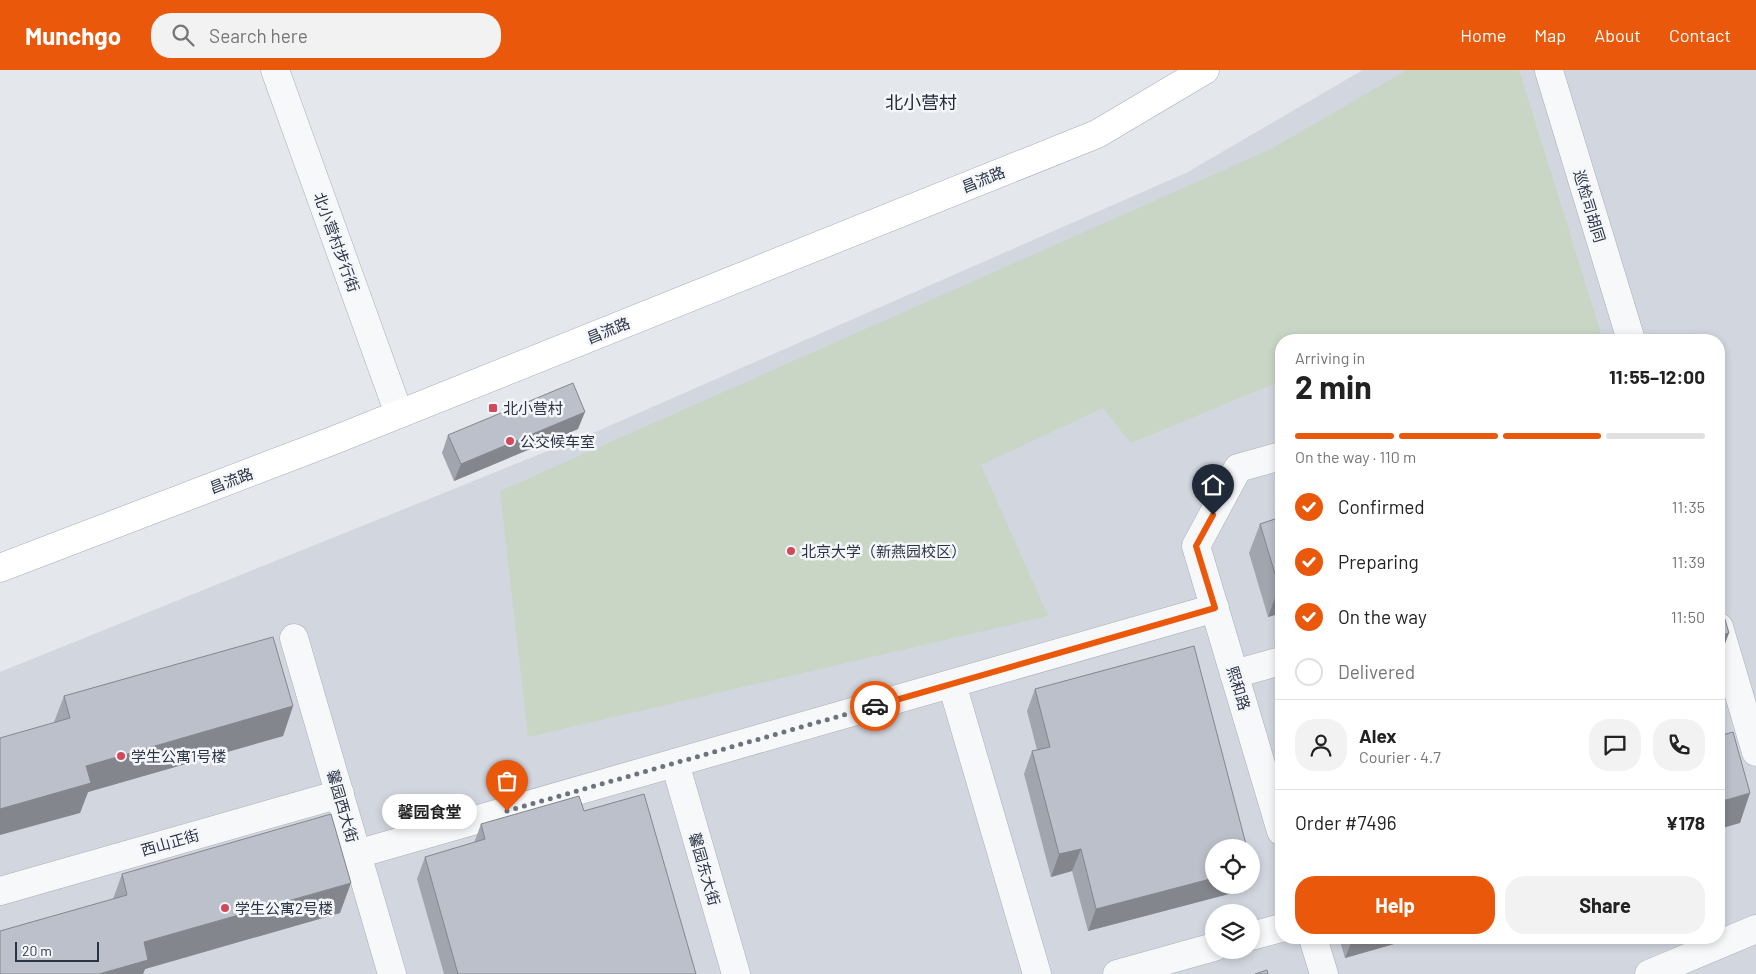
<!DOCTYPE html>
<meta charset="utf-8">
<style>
:root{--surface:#fff;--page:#f2f2f2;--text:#222;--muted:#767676;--line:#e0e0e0;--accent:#ea580c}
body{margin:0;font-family:Barlow,"Noto Sans SC",sans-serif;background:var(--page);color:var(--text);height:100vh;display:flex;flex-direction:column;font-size:19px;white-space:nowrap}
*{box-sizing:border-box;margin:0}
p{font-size:16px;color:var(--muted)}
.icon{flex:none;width:28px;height:28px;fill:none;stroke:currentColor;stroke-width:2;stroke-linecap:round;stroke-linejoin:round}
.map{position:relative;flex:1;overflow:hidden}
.sheet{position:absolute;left:1275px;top:264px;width:450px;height:610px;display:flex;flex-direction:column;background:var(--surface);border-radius:20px;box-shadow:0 2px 8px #0003}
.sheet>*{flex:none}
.fabs{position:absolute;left:1205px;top:769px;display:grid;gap:10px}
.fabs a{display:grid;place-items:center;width:55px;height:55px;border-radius:50%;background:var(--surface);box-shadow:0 2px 8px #0003;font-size:25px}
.scale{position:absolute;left:15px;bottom:12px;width:84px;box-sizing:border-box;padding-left:5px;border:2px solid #2b3445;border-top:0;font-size:14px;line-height:18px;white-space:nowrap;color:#2b3445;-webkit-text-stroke:4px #f4f6f9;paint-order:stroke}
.pin{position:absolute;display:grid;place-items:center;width:42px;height:42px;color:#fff;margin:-51px -21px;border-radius:50% 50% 50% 0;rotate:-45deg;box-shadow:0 0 5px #0007}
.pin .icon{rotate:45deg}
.courier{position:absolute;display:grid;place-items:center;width:50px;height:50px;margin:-25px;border:4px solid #ea580c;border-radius:50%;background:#fff;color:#222;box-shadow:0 1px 6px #0007}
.bubble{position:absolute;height:35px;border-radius:18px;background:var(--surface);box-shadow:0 2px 8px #0003;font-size:16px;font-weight:700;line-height:35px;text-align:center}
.overview em{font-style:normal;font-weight:700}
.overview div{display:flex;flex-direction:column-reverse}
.overview{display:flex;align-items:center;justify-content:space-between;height:85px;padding:0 20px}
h1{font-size:32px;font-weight:700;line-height:38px}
.bar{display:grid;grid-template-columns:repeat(4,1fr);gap:8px 5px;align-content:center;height:60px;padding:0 20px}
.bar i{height:6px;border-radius:4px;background:var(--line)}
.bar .on{background:var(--accent)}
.bar p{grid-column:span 4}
.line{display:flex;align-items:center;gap:12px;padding:0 20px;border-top:1px solid var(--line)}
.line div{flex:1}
.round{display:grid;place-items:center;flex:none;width:52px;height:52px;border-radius:20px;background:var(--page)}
ol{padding:0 20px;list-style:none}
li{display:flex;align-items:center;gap:15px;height:55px}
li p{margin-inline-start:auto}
li .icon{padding:5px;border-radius:50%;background:var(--accent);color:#fff;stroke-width:4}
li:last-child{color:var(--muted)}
li i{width:28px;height:28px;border:2px solid var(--line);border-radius:50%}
.action{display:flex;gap:10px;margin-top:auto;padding:10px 20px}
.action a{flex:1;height:58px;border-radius:20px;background:var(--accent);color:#fff;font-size:20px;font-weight:700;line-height:58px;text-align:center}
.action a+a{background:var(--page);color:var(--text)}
header{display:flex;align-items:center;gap:30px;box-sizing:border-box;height:70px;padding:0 25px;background:var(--accent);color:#fff}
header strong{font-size:24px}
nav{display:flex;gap:28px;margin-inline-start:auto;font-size:18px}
.search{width:350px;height:45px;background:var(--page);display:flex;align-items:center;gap:12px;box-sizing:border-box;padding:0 18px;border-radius:20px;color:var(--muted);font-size:19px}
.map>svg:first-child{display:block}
</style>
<header>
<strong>Munchgo</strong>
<div class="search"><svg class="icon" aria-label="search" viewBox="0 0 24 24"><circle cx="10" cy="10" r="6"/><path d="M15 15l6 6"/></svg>Search here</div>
<nav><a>Home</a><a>Map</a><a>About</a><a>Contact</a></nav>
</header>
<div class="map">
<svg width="1756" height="904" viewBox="0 0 1756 904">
<rect width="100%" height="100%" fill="#e4e7ec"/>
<!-- built -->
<path fill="#d2d6de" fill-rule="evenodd" d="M1363,0H1756V904H0V602L600,360L1186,103ZM1281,270H1719V868H1281ZM1214,778H1251V815H1214ZM1214,842H1251V880H1214Z"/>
<!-- green -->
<polygon fill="#c9d6c5" points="1407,0 1519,0 1603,270 1281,270 1281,311 1131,373 1103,338 981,395 1048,546 528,667 500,421 1271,79"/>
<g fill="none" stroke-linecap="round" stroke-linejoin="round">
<defs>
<g id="minor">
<polyline points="275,0 399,344"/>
<polyline points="1549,1 1631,270"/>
<polyline points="1281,386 1238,398 1196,476 1281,761"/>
<polyline points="1719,557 1756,682"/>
<polyline points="294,568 392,904"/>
<polyline points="1234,604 1281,591"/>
<polyline points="952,614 1037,904"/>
<polyline points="675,693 736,904"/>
<polyline points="357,784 1215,538"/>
<polyline points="0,821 340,724"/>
<polyline points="1251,866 1281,858"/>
<polyline points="1313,868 1324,904"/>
<polyline points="1117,904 1214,877"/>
<polyline points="1649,904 1756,859"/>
</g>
<polyline id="major" points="0,498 332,371 1097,64 1205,0"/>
</defs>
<!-- minor casing -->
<use href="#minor" stroke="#a9aeb7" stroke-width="29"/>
<!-- major casing -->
<use href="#major" stroke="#a3abb8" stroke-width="29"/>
<!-- minor -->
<use href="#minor" stroke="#f7f8fa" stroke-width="28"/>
<!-- major -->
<use href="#major" stroke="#fff" stroke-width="28"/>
</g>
<!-- wall -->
<g fill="#a1a5ae">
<polygon points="578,359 454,411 442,383 448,365"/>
<polygon points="1281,447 1281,543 1268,547 1249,483 1260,454"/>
<polygon points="1035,619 1244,820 1088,861 1072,801 1051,807 1024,704 1032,681 1037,680 1027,641"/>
<polygon points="64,626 293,636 283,666 88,722 80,743 54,652"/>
<polygon points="584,741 696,904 444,904 417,809 425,787 474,773 481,754"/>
<polygon points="122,804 340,843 145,899 143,904 0,904 113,829"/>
<polygon points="1339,868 1415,868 1345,888"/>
</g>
<!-- shaded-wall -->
<g fill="#83868d">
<polygon points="585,342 578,359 454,411 461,394"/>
<polygon points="1279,517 1281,517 1281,543 1268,547"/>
<polygon points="1729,563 1719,590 1719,566"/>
<polygon points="293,636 283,666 88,722 80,743 0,765 0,739 86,696"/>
<polygon points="1750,723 1740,753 1719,759 1719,732"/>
<polygon points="1081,779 1072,801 1051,807 1059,784"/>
<polygon points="1214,808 1214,815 1246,815 1244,820 1088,861 1096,839"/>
<polygon points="351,813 340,843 145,899 143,904 99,904 144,872"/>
<polygon points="1353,868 1415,868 1345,888"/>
</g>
<!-- building -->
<g fill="#bbc0ca" stroke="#83868d">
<polygon points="573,313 585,342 461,394 448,365"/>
<polygon points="1281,447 1281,517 1279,517 1260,454"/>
<polygon points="1719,529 1729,563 1719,566"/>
<polygon points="273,567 293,636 86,696 91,713 0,739 0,668 70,648 64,626"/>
<polygon points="1194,576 1247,778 1214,778 1214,808 1096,839 1081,779 1059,784 1032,681 1050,677 1035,619"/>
<polygon points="1733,662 1750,723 1719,732 1719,666"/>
<polygon points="644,724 696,904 458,904 425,787 485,769 481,754 579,726 584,741"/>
<polygon points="331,744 351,813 144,872 148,890 99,904 0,904 0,861 127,825 122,804"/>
<polygon points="1267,900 1268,904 1255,904"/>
</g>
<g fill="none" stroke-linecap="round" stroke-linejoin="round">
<!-- done -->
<polyline stroke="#6c737f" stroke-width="5" stroke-dasharray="0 9" points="507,741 875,636"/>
<!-- route -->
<polyline stroke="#ea580c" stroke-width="6" points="875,636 1215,538 1196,476 1213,445"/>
</g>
<!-- markers -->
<g fill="#d1495b" stroke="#f4f6f9" stroke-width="2">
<rect x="488" y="333" width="10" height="10" rx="2.5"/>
<circle cx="510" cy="371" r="5"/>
<circle cx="791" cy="481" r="5"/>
<circle cx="121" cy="686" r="5"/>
<circle cx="225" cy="838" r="5"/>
</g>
<g text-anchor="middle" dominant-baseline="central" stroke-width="5" stroke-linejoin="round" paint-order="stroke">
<!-- street labels -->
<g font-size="15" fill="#2b3445" stroke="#f4f6f9">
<text transform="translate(983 109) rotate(-22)">昌流路</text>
<text transform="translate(1590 136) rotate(73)">巡检司胡同</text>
<text transform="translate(337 172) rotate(70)">北小营村步行街</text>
<text transform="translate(608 260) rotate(-22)">昌流路</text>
<text transform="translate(231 410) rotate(-21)">昌流路</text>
<text transform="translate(1239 618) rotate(73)">熙和路</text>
<text transform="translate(343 736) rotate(74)">馨园西大街</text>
<text transform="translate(170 772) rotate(-16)">西山正街</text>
<text transform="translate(705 799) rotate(74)">馨园东大街</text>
</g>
<!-- poi labels -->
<g font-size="15" fill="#2b3445" stroke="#f4f6f9" text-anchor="start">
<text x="503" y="338">北小营村</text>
<text x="520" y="371">公交候车室</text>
<text x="801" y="481">北京大学（新燕园校区）</text>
<text x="131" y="686">学生公寓1号楼</text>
<text x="235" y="838">学生公寓2号楼</text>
</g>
<!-- quarter labels -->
<g font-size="18" fill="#1d2536" stroke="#f4f6f9">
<text x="921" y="32">北小营村</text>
</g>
</g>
</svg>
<div class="fabs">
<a><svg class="icon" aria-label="locate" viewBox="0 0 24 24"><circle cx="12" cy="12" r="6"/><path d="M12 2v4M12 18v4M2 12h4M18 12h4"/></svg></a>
<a><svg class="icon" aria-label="layers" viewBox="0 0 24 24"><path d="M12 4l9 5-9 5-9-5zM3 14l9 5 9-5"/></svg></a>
</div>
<div class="scale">20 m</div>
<div class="pin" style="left:507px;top:741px;background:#ea580c"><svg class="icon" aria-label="bag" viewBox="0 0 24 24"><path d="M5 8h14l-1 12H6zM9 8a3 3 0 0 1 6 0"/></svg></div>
<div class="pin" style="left:1213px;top:445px;background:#1f2937"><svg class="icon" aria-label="home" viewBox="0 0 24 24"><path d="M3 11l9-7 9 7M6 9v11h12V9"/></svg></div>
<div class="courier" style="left:875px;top:636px"><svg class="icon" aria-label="car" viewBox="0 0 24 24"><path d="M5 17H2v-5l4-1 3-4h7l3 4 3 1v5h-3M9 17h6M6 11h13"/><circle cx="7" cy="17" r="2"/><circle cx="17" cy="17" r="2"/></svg></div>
<div class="bubble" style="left:382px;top:724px;width:95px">馨园食堂</div>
<section class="sheet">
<div class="overview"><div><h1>2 min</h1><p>Arriving in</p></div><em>11:55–12:00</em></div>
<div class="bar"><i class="on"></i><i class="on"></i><i class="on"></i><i></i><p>On the way · 110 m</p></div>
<ol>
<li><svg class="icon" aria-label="check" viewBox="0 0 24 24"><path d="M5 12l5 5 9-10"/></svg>Confirmed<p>11:35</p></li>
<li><svg class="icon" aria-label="check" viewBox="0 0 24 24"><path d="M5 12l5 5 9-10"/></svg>Preparing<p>11:39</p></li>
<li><svg class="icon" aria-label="check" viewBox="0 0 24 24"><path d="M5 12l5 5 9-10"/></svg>On the way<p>11:50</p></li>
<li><i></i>Delivered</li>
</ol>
<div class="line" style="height:90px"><a class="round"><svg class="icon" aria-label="person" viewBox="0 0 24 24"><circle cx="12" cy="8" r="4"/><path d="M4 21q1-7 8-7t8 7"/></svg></a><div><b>Alex</b><p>Courier · 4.7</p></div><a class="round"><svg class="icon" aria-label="chat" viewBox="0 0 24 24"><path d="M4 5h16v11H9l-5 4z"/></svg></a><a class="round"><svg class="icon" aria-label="phone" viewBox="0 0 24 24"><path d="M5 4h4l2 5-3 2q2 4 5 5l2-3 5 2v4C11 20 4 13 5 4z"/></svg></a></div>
<div class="line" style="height:65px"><div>Order #7496</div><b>¥178</b></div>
<div class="action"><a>Help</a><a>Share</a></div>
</section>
</div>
